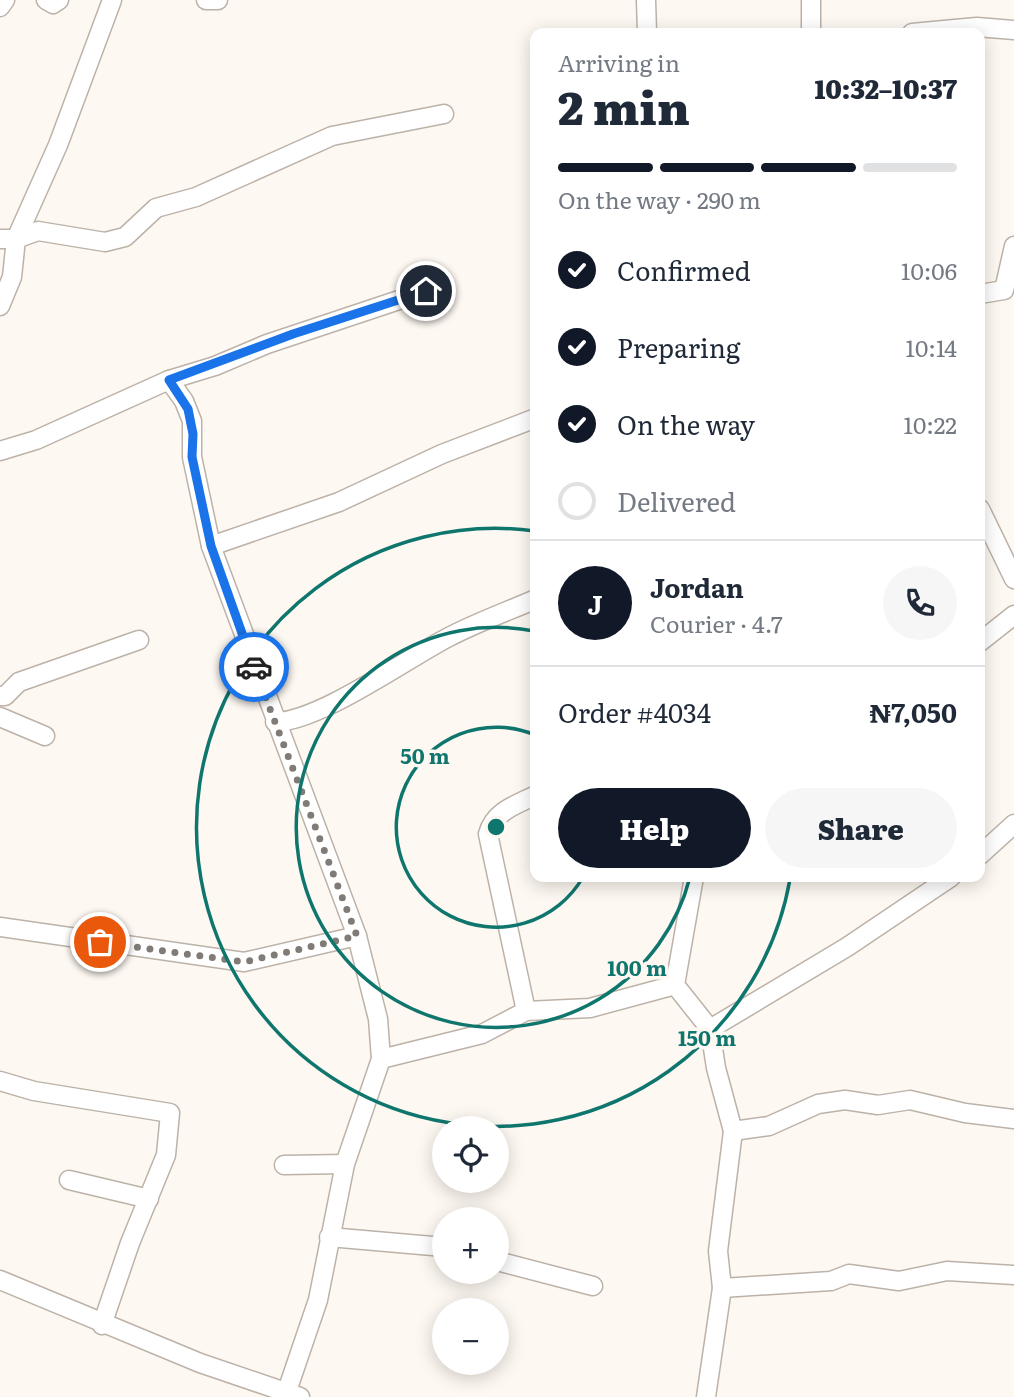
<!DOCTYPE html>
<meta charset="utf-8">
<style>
:root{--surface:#fff;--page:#f6f6f7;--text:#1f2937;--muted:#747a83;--line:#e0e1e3;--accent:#111827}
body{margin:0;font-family:Literata,serif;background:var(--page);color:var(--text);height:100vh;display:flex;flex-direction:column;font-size:26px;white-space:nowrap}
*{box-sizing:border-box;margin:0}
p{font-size:23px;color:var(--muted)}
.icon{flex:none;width:38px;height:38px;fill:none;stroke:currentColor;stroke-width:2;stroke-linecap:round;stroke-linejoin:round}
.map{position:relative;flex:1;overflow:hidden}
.drawer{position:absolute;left:530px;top:28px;width:455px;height:854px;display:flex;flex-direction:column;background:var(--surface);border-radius:14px;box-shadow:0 4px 18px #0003}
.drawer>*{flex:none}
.tools{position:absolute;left:432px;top:1116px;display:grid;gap:14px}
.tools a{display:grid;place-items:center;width:77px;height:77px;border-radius:50%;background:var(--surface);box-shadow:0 4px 18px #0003;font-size:35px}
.pin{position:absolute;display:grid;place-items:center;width:60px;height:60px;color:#fff;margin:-30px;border:4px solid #fff;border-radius:50%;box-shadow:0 2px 7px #0007}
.courier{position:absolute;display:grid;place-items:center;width:70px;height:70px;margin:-35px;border:5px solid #1a73e8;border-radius:50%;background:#fff;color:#222;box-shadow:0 2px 9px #0007}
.summary em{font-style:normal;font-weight:800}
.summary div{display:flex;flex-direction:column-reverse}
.summary{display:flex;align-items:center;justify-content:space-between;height:119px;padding:0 28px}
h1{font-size:46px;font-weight:800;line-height:52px}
.bar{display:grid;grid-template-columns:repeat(4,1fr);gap:10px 7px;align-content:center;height:84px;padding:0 28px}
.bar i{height:9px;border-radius:5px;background:var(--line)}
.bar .on{background:var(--accent)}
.bar p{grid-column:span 4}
.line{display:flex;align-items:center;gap:18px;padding:0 28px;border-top:2px solid var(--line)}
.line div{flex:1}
.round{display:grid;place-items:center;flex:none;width:74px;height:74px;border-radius:37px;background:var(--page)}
ol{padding:0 28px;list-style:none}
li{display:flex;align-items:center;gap:21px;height:77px}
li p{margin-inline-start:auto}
li .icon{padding:7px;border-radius:50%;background:var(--accent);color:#fff;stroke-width:4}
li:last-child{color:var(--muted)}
li i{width:38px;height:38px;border:4px solid var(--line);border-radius:50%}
.button{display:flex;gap:14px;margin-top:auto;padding:14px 28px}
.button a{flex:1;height:80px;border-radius:42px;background:var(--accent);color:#fff;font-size:28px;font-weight:800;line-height:80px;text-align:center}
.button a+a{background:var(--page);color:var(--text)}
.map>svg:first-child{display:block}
</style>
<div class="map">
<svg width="1014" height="1397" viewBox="0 0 1014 1397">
<rect width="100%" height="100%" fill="#fef8f2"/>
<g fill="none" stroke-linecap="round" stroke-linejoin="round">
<defs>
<g id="minor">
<polyline points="46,0 53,4 59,0"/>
<polyline points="206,0 218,0"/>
<polyline points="646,0 647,33"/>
<polyline points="811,0 811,33"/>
<polyline points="0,7 5,0"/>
<polyline points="912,33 977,27 1014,30"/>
<polyline points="0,239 16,239 38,231 105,242 125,237 156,208 196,197 332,136 444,114"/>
<polyline points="980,294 1004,290 1014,246"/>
<polyline points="0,306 12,277 16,239 58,145 112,0"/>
<polyline points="169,380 184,401 192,421 192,457 211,546 357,936 378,1019 381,1059 345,1164 318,1300 287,1391"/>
<polyline points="0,451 36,440 169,380 215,366 267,344 426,291"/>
<polyline points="980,509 1014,579"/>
<polyline points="211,546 339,502 442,454 536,418"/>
<polyline points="980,642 1014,615"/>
<polyline points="0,696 5,696 19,682 139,640"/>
<polyline points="0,717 45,736"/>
<path d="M275,722C318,722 405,660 447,638C475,623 506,612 536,599"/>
<polyline points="980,855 1014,824"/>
<polyline points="694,877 675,985 710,1029 716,1068 733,1131 718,1251 722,1288 706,1397"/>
<polyline points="0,927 244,962 357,936"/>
<path d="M526,1011L488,834C494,811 516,805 536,795"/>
<polyline points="710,1029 847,947 951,877"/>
<polyline points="381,1059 482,1034 526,1011 590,1008 675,985"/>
<polyline points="0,1081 34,1091 170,1113 166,1155 130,1243 102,1325"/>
<polyline points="733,1131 769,1126 818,1104 845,1100 878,1105 910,1100 965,1113 1014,1119"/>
<polyline points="284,1165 345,1164"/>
<polyline points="69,1180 149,1199"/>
<polyline points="329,1237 444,1247"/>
<polyline points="497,1261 593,1286"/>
<polyline points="0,1280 200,1363 300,1397"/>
<polyline points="722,1288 831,1281 849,1274 899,1281 947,1271 1014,1275"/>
</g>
</defs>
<!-- minor casing -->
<use href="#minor" stroke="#bcb2a8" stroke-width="21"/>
<!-- minor -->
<use href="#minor" stroke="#fff" stroke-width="18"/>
</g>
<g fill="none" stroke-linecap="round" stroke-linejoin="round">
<!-- done -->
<polyline stroke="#807b76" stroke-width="7" stroke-dasharray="0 12.6" points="100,942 244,962 357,936 254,667"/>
<!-- route -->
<polyline stroke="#1a73e8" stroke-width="9" points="254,667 211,546 192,457 193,434 188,409 169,380 293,334 426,291"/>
</g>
<!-- distance rings -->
<g fill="none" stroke="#0f766e" stroke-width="3.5">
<path d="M583 877A100 100 0 1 1 535 735"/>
<path d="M690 877A200 200 0 1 1 534 631"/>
<path d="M790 879A299 299 0 1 1 535 531"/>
</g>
<circle cx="496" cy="827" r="10" fill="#0f766e" stroke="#fef8f2" stroke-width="3.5"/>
<g font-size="21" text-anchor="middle" font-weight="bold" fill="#0f766e" stroke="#fef8f2" stroke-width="7" stroke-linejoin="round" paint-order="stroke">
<text x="425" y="764">50 m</text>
<text x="637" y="976">100 m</text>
<text x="707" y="1046">150 m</text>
</g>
</svg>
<div class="tools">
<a><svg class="icon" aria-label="locate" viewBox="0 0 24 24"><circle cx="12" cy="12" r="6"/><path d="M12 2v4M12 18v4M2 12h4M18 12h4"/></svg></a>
<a>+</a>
<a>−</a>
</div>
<div class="pin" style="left:100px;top:942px;background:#ea580c"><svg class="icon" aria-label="bag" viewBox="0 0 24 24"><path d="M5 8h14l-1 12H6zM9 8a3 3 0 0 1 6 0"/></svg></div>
<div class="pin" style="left:426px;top:291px;background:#1f2937"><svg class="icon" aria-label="home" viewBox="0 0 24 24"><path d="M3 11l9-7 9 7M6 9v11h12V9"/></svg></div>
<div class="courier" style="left:254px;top:667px"><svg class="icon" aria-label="car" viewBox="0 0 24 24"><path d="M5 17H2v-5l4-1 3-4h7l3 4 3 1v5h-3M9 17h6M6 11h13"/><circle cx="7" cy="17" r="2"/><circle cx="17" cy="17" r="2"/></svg></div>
<section class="drawer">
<div class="summary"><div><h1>2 min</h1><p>Arriving in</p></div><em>10:32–10:37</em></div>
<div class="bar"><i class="on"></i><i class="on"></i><i class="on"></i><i></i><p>On the way · 290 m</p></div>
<ol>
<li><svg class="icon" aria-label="check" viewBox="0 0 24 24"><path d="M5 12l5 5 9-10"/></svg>Confirmed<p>10:06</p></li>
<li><svg class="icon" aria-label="check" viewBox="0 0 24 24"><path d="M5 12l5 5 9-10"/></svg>Preparing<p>10:14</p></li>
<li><svg class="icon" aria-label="check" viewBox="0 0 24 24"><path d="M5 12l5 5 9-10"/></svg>On the way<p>10:22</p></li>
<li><i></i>Delivered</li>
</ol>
<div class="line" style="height:126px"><b class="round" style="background:var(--accent);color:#fff">J</b><div><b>Jordan</b><p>Courier · 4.7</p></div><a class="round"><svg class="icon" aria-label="phone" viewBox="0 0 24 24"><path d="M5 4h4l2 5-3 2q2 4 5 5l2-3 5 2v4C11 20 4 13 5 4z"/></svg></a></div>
<div class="line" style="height:91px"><div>Order #4034</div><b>₦7,050</b></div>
<div class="button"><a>Help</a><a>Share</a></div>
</section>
</div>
